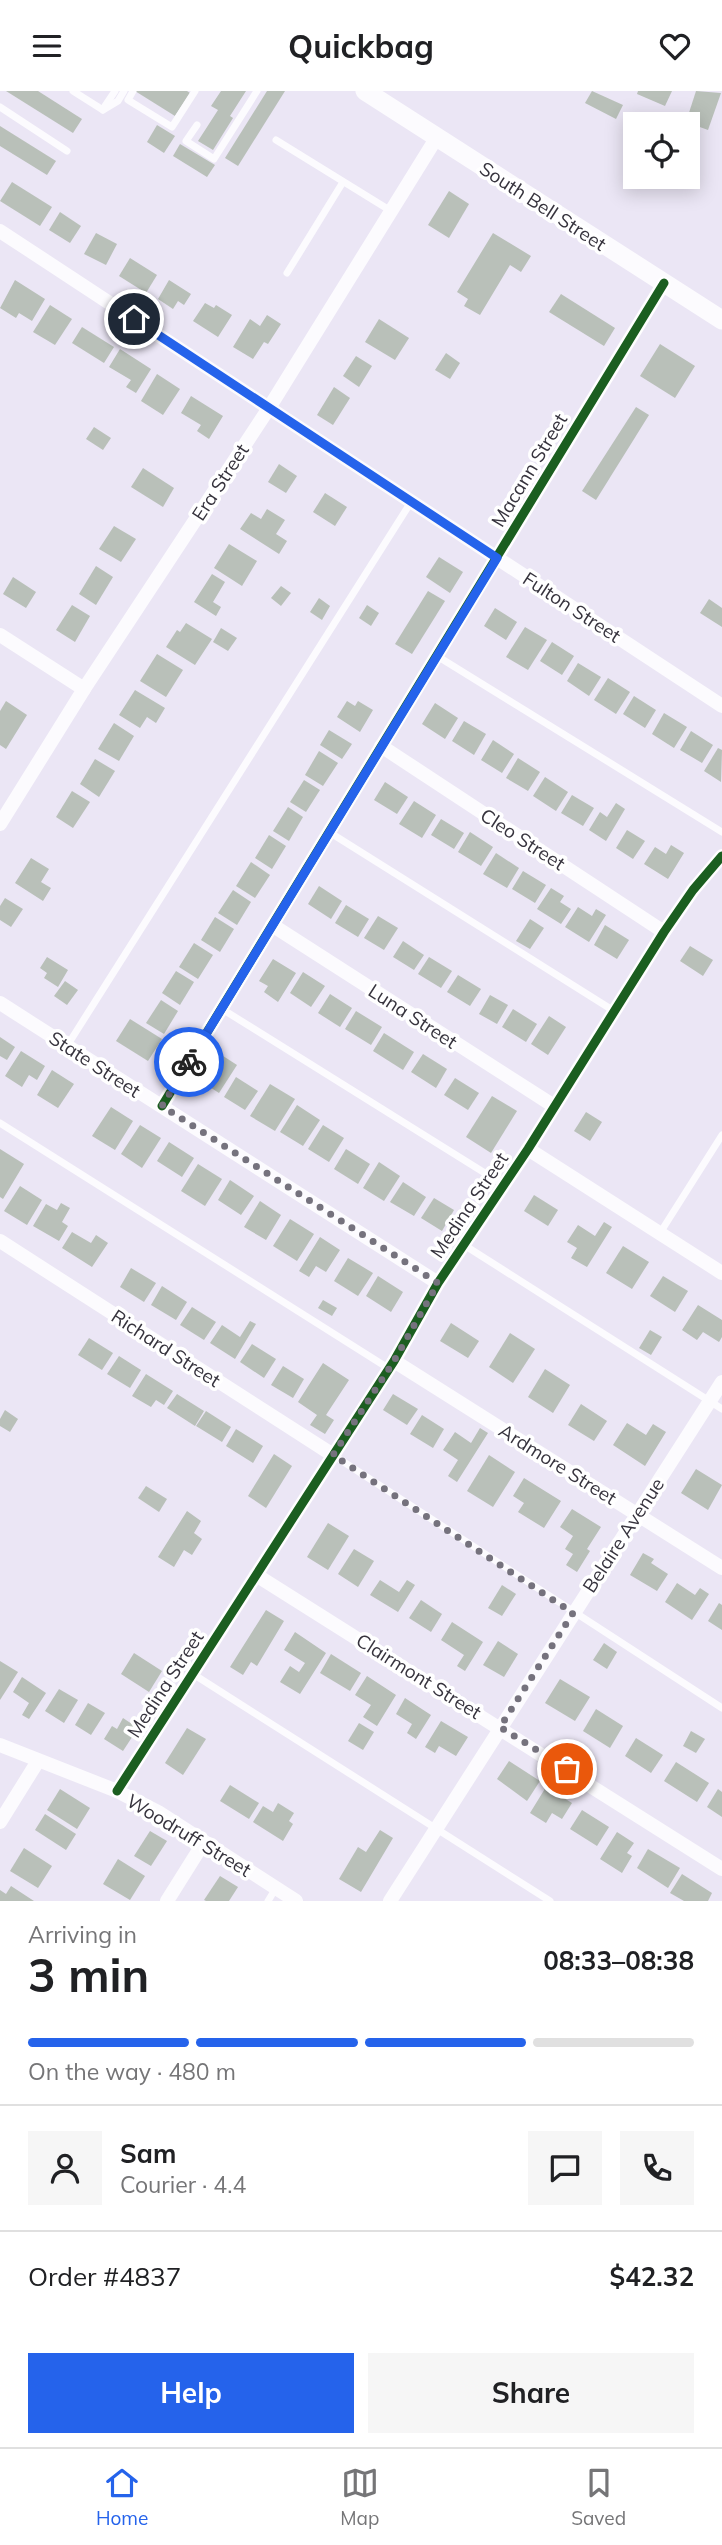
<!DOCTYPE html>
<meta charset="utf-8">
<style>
:root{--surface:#fff;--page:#f6f6f6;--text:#202124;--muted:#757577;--line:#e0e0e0;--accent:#2563eb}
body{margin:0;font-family:Mulish,sans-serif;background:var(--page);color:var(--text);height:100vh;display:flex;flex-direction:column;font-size:26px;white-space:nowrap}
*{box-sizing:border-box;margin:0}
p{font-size:23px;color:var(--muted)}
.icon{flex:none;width:38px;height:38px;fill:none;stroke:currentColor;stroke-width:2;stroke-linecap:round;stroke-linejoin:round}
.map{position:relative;height:1810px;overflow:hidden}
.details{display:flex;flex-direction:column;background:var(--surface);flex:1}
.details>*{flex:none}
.controls{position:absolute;left:623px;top:21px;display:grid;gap:14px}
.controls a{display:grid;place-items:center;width:77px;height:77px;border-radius:0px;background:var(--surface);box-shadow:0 4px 18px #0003;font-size:35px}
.pin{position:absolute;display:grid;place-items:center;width:60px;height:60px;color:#fff;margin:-30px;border:4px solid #fff;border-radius:50%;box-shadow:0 2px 7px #0007}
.courier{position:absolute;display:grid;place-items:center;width:70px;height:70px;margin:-35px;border:5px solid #2563eb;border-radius:50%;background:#fff;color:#222;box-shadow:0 2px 9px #0007}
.overview em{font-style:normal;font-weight:700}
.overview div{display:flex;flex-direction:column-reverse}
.overview{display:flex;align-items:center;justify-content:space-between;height:119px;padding:0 28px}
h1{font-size:46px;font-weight:700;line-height:52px}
.bar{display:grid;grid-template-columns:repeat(4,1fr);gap:10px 7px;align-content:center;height:84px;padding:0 28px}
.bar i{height:9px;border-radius:5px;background:var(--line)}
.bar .selected{background:var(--accent)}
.bar p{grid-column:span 4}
.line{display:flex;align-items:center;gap:18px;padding:0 28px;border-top:2px solid var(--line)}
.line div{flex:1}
.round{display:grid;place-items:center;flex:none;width:74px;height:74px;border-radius:0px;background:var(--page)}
.action{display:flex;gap:14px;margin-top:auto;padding:14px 28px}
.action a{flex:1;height:80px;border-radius:0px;background:var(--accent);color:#fff;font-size:28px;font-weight:700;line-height:80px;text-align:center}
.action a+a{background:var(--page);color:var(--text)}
header{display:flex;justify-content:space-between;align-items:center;height:91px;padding:0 28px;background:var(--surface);font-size:32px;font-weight:700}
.menu{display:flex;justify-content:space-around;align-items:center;height:98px;border-top:2px solid var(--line);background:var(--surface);font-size:19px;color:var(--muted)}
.menu a{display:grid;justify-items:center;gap:4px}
.menu .selected{color:var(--accent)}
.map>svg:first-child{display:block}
</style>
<header><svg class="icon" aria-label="menu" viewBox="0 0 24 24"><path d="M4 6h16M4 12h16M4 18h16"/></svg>Quickbag<svg class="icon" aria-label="heart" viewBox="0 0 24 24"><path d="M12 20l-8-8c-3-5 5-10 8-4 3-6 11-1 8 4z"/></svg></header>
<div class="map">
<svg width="722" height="1810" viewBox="0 0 722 1810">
<rect width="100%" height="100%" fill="#ebe6f5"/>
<!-- building -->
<g fill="#b9c0b9">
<polygon points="6,0 38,0 82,28 73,42"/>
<polygon points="135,0 187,0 190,2 175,25"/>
<polygon points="221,0 246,0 230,25 233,27 213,59 198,50 218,19 211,15"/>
<polygon points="267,0 285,0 238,75 225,67"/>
<polygon points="592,0 623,14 616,28 585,12"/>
<polygon points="638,0 672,0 665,15 637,3"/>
<polygon points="696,0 721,2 708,39 686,31"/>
<polygon points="644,21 659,28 657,33 638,33"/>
<polygon points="157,34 175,45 164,62 147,51"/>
<polygon points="0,35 56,70 47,84 0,55"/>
<polygon points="180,53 215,74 207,86 173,65"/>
<polygon points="12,91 52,116 40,135 0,110"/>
<polygon points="449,100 469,113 449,147 428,134"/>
<polygon points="60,121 81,135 70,152 49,139"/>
<polygon points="96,142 117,153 106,174 84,163"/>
<polygon points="493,142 531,165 521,181 510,174 480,224 464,215 468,208 457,201"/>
<polygon points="130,167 157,184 146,202 119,185"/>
<polygon points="15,189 45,208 32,230 19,222 16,227 0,217"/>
<polygon points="169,189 191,203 184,214 178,210 173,218 158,208"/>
<polygon points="561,203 615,237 604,255 549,221"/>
<polygon points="205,212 214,217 216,214 232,224 218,246 193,230"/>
<polygon points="50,214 72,228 55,254 33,241"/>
<polygon points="267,224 281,233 268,253 264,251 253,268 233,256 250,228 260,235"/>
<polygon points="379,228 409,247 395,269 365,251"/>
<polygon points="82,236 114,256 104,272 72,252"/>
<polygon points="660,253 695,275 675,307 640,285"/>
<polygon points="120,258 151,278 136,302 126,296 131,289 109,276"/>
<polygon points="446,262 460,272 450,288 435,279"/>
<polygon points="356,265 372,275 359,296 343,285"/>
<polygon points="157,283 180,298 163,324 141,310"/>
<polygon points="334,296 350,307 333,334 317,324"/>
<polygon points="191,305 223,325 209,348 197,340 201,334 181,322"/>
<polygon points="636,316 649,324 596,409 582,400"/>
<polygon points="94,336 111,347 103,359 86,348"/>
<polygon points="279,373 297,385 286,402 268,391"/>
<polygon points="143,377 174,397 163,416 131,396"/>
<polygon points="325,402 347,416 335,435 313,421"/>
<polygon points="267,418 285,429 276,443 287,450 279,463 240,438 251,422 261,428"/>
<polygon points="114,435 136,448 121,471 99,458"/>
<polygon points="229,453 257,470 242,495 214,477"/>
<polygon points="439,466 463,481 450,502 426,486"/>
<polygon points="96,475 113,486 96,514 79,503"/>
<polygon points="212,483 225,491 213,511 221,516 216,525 194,511"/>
<polygon points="13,486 36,501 26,517 3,503"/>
<polygon points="281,495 291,502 281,515 271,507"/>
<polygon points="428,500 445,510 412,563 395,553"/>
<polygon points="319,507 330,515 322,529 310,521"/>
<polygon points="709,508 722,517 722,536 700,522"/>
<polygon points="72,514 90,525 75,551 56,539"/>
<polygon points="367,514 379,522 371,535 359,527"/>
<polygon points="495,517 517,531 506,549 484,535"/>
<polygon points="186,532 212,548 195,574 166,556 177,539 180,541"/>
<polygon points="525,536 547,549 528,579 506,566"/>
<polygon points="221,537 237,547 228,560 213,551"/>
<polygon points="552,551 574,565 562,584 540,570"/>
<polygon points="157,563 183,579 166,606 140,590"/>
<polygon points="578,572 601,586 589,605 567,590"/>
<polygon points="608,587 630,601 616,623 594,609"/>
<polygon points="135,599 165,617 156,632 147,626 140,637 119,624"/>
<polygon points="634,605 656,619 645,637 623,623"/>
<polygon points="6,610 27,624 6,658 0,654 0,620"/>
<polygon points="347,610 355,615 358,610 373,619 360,641 337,626"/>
<polygon points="435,612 458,627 445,648 422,633"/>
<polygon points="664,622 687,636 674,657 652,643"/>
<polygon points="464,630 486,643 474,664 452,650"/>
<polygon points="114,632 134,645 119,670 98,658"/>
<polygon points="329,639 352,653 342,668 320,654"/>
<polygon points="691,640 713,654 702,672 680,659"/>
<polygon points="493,649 514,663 502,682 481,669"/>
<polygon points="718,657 722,659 721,691 704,680"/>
<polygon points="319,660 338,672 323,695 305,684"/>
<polygon points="518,667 540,681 528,700 506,687"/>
<polygon points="95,668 115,680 99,706 80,693"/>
<polygon points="545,686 568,701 556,720 533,705"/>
<polygon points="304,689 320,699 306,721 290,711"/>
<polygon points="385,691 408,706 397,723 374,709"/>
<polygon points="72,700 90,711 73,737 56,726"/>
<polygon points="572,704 594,717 583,735 561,722"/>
<polygon points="414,710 436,724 422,747 399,733"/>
<polygon points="616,712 625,718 606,750 589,739 600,721 607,726"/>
<polygon points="288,716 303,726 289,750 273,740"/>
<polygon points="441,728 464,742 454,758 431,744"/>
<polygon points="627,739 645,750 633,768 616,757"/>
<polygon points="470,741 493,756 481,775 458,761"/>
<polygon points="269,744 286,755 272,778 255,767"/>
<polygon points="671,754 684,762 668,788 644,773 655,756 666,763"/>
<polygon points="496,762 519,777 507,797 483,783"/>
<polygon points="31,767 49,778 41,791 51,797 43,810 15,792"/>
<polygon points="251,771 270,784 255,807 236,795"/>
<polygon points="523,780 546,794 535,812 512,798"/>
<polygon points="319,795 342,810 331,828 308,813"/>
<polygon points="551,797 564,805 560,811 571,818 561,833 537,818"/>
<polygon points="233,799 251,811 237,834 218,822"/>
<polygon points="5,807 23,818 11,836 0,829 0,815"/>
<polygon points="346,814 369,828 358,846 335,832"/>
<polygon points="578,816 592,825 596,818 606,824 589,851 565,836"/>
<polygon points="378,825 398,837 384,859 364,847"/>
<polygon points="215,826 234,838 220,861 201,849"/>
<polygon points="530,828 544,837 530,858 516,850"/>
<polygon points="605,834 629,849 617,868 594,854"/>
<polygon points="403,850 424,864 414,879 393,866"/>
<polygon points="194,852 213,864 198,888 179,876"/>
<polygon points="690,855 713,869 703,885 680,870"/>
<polygon points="47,866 68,879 58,896 44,887 47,882 40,877"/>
<polygon points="429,866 452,880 441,897 418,883"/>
<polygon points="273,868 296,882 278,911 264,901 268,895 259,890"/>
<polygon points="176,880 194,891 180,914 162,902"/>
<polygon points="303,881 325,895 311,916 290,902"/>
<polygon points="458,884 481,898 470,915 447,901"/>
<polygon points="65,890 78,899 67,914 54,905"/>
<polygon points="330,903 352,917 340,936 318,922"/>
<polygon points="490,904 508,914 497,933 479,923"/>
<polygon points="161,909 178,920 164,943 146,932"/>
<polygon points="513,918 537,933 526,951 502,936"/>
<polygon points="356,920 382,936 371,954 345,938"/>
<polygon points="549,925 566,936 548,964 531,953"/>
<polygon points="130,928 162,948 148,970 116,950"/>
<polygon points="384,942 414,961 403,979 373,960"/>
<polygon points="0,946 15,956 7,969 0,965"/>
<polygon points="21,960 45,975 37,989 29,984 22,996 5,985"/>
<polygon points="220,963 237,974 219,1002 202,991"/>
<polygon points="423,963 447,978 436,997 411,981"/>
<polygon points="52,979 74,993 58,1017 37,1004"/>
<polygon points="236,986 258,1000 245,1019 224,1006"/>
<polygon points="455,987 479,1002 468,1019 444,1004"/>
<polygon points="270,993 295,1008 275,1040 250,1025"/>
<polygon points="492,1005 517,1020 491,1062 466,1046"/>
<polygon points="297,1014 320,1029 303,1055 280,1041"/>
<polygon points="111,1016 133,1030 115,1059 92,1045"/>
<polygon points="586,1021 602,1031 590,1050 574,1040"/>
<polygon points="140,1034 161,1047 142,1077 121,1063"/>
<polygon points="323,1034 344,1047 329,1071 308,1058"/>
<polygon points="169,1051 194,1067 182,1086 157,1070"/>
<polygon points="0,1058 24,1073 3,1108 0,1106"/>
<polygon points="346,1058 370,1073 358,1093 334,1078"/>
<polygon points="379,1071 400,1085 384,1110 363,1097"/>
<polygon points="198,1073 222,1088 205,1115 181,1100"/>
<polygon points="230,1089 254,1105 241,1124 218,1109"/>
<polygon points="403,1091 426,1106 414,1125 390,1111"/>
<polygon points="20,1095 42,1109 27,1134 4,1120"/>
<polygon points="534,1104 558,1119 548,1135 524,1120"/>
<polygon points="434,1107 454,1119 442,1140 421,1127"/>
<polygon points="260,1110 281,1124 266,1149 244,1136"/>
<polygon points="61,1112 70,1117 62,1131 68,1135 59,1150 33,1135 46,1113 57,1119"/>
<polygon points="290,1128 314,1143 297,1170 273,1155"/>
<polygon points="604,1131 612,1136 587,1176 571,1167 577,1157 567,1151 578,1134 595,1145"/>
<polygon points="72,1141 91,1152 96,1144 108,1152 92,1176 62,1157"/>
<polygon points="320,1146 340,1159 326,1181 316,1175 309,1186 299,1180"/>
<polygon points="623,1155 649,1171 632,1198 606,1182"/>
<polygon points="348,1167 373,1182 358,1205 334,1190"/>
<polygon points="131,1177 156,1192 144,1211 120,1196"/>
<polygon points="378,1185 403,1201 391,1221 366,1205"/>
<polygon points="663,1185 688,1200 675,1221 650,1205"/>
<polygon points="162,1195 187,1211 176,1229 151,1214"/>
<polygon points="323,1209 337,1217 332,1225 318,1217"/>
<polygon points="698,1214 722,1229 722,1246 719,1251 703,1241 697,1249 682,1239"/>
<polygon points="192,1216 216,1231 204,1249 180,1234"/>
<polygon points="250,1230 256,1233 235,1268 210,1252 222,1234 240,1246"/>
<polygon points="451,1232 479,1250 468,1267 440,1250"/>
<polygon points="650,1239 662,1246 651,1264 639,1257"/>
<polygon points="510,1242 535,1258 513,1292 489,1276"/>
<polygon points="89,1247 113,1262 102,1279 78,1264"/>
<polygon points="252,1253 276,1268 264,1287 240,1271"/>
<polygon points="119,1265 141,1279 130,1297 107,1283"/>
<polygon points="323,1272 349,1289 326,1324 334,1329 325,1343 310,1334 317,1324 298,1311"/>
<polygon points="283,1275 304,1288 293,1307 271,1294"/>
<polygon points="545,1278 570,1294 553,1322 528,1306"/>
<polygon points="146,1283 173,1300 164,1314 156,1309 151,1316 132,1305"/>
<polygon points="177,1303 204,1320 195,1335 167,1317"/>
<polygon points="393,1303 418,1318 407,1334 383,1319"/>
<polygon points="581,1313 607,1330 594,1350 568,1334"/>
<polygon points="5,1319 18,1328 10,1341 0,1335 0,1328"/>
<polygon points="206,1320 231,1336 222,1351 196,1335"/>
<polygon points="422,1324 444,1338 433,1357 410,1343"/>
<polygon points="627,1332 646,1344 653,1333 666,1341 645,1375 613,1354"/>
<polygon points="480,1337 488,1342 457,1391 448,1385 458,1369 443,1359 455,1341 471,1352"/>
<polygon points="236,1338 263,1355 253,1372 226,1355"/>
<polygon points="274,1363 292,1375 266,1417 248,1405"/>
<polygon points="489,1364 515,1381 493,1416 467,1400"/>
<polygon points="696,1378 722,1394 708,1419 681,1402"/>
<polygon points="524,1387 561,1410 544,1437 518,1421 524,1412 513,1405"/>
<polygon points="146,1395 167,1408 159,1421 138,1407"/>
<polygon points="572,1418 601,1436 587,1458 590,1460 577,1481 566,1474 573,1463 565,1458 573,1445 560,1436"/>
<polygon points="187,1420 201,1430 194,1442 202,1448 192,1464 184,1459 174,1476 158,1466"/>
<polygon points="328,1432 349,1445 328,1479 307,1466"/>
<polygon points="354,1458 374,1470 358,1496 338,1483"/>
<polygon points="643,1462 654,1468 651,1472 668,1483 657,1500 630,1484"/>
<polygon points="380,1489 399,1501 407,1489 415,1494 398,1521 370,1504"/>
<polygon points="677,1492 695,1504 700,1497 709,1503 692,1529 665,1511"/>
<polygon points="502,1494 516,1503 502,1525 488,1517"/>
<polygon points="421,1509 442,1523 431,1541 409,1527"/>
<polygon points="719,1512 722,1514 722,1539 708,1530"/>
<polygon points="266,1519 284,1530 257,1575 251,1571 243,1584 230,1576"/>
<polygon points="452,1531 483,1551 465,1580 457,1575 464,1564 441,1549"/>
<polygon points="295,1541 326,1562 300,1603 280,1591 290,1575 299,1581 305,1572 284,1559"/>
<polygon points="498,1550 518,1563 504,1586 483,1574"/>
<polygon points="604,1552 617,1561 607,1578 593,1569"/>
<polygon points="134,1562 162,1580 149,1601 121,1583"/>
<polygon points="331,1563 361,1582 350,1600 320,1582"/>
<polygon points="0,1570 18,1581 0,1609"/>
<polygon points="367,1585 396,1604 377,1635 363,1626 371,1614 355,1604"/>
<polygon points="22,1586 46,1602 29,1628 22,1624 29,1612 13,1601"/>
<polygon points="560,1588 590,1606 575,1630 545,1612"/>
<polygon points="59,1598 78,1609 64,1632 45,1620"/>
<polygon points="405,1607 431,1624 416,1648 407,1642 412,1633 396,1623"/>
<polygon points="88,1612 105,1622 91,1644 75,1634"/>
<polygon points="596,1618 623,1635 610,1657 583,1640"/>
<polygon points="123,1627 138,1637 123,1660 104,1648 112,1635 117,1638"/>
<polygon points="441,1630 468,1646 456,1665 439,1655 435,1662 425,1656"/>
<polygon points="359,1632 374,1641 363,1659 348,1650"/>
<polygon points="187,1637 206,1648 183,1684 165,1672"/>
<polygon points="691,1640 705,1648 696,1662 683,1655"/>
<polygon points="636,1647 663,1664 651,1682 625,1665"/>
<polygon points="509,1670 540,1690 527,1710 497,1688"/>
<polygon points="676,1671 709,1692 697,1711 664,1690"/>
<polygon points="230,1694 259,1712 249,1728 220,1710"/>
<polygon points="546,1696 572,1712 562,1728 552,1722 546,1732 530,1722"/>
<polygon points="60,1698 90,1717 77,1738 47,1719"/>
<polygon points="718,1698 722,1701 722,1726 707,1716"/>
<polygon points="278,1712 294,1722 289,1730 293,1733 283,1750 253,1731 263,1715 273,1721"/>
<polygon points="582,1719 609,1736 597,1755 570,1738"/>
<polygon points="45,1723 76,1743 66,1759 35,1739"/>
<polygon points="380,1739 393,1747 361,1801 339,1788 358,1756 366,1761"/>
<polygon points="150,1740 167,1750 151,1775 134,1765"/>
<polygon points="617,1741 634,1752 627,1762 632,1765 622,1782 600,1768"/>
<polygon points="24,1757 52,1775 38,1797 10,1780"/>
<polygon points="648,1758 680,1777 668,1797 637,1777"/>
<polygon points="118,1768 145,1785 130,1809 103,1793"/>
<polygon points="682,1783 712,1802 708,1810 684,1810 670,1802"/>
<polygon points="220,1785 238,1796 229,1810 206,1810 204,1809"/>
<polygon points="11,1795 34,1810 0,1810 0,1799 6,1803"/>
</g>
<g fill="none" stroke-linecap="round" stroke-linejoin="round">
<!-- service -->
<g stroke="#fcfbfe" stroke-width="7">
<polyline points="73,0 103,19"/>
<polyline points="133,0 128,9 172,36 195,0"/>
<polyline points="105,15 115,0"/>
<polyline points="0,16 67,60"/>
<polyline points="103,19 118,10 124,0"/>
<polyline points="197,34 186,50 214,68 257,0"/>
<polyline points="276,49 391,120"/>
<polyline points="287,182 343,91"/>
<polyline points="437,565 722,741"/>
<polyline points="329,741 614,920"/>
<polyline points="222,918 504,1094"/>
<polyline points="67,955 411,411"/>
<polyline points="0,1032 388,1277"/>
<polyline points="660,1142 722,1044"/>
<polyline points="464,1154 722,1318"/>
<polyline points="333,1364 722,1617"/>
<polyline points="193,1583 550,1810"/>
<polyline points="268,1810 276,1797"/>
</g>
<!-- minor -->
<g stroke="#fcfbfe" stroke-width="14">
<polyline points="0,140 722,615"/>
<polyline points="0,544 84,598"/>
<polyline points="381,655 664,841"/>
<polyline points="0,733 84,598 269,317 437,46"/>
<polyline points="272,834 554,1015"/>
<polyline points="0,912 438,1192"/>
<polyline points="162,1015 664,192"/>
<polyline points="528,1058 722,1182"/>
<polyline points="0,1150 333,1364"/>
<polyline points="394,1270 722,1477"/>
<polyline points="256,1484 722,1778"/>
<polyline points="0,1654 117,1700 158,1721 296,1810"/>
<polyline points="117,1700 394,1270 438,1192 528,1058 664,841 693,799 722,765"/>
<polyline points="0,1731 38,1670"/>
<polyline points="167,1810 204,1751"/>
<polyline points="390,1810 722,1291"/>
</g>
<!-- secondary -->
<polyline stroke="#fcfbfe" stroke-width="19" points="365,0 722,229"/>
<defs>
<g id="cycleway">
<polyline points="162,1015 664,192"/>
<polyline points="117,1700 394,1270 438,1192 528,1058 664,841 693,799 722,765"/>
</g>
</defs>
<!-- cycleway casing -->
<use href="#cycleway" stroke="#fff" stroke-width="13"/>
<!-- cycleway -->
<use href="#cycleway" stroke="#1b5e20" stroke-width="9"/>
</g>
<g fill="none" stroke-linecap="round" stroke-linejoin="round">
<!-- done -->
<polyline stroke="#75727d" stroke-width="7" stroke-dasharray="0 12.6" points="189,971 162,1015 438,1192 394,1270 333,1364 573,1522 500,1636 567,1678"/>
<!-- route -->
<polyline stroke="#2563eb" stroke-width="9" points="134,228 497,467 189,971"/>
</g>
<g text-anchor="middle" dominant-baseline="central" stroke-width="7" stroke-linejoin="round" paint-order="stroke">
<!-- street labels -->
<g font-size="19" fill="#36333d" stroke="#fff">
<text transform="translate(543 115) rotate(33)">South Bell Street</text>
<text transform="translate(529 379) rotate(-59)">Macann Street</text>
<text transform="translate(220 391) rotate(-57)">Era Street</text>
<text transform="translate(572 516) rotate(33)">Fulton Street</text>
<text transform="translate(523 748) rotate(33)">Cleo Street</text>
<text transform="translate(413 925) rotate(33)">Luna Street</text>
<text transform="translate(95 973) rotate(33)">State Street</text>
<text transform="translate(469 1114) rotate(-56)">Medina Street</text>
<text transform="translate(166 1257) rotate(33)">Richard Street</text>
<text transform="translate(558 1373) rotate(32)">Ardmore Street</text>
<text transform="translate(623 1444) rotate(-57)">Belaire Avenue</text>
<text transform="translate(419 1585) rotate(32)">Clairmont Street</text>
<text transform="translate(165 1593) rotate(-57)">Medina Street</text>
<text transform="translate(189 1744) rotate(31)">Woodruff Street</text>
</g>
</g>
</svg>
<div class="controls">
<a><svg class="icon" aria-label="locate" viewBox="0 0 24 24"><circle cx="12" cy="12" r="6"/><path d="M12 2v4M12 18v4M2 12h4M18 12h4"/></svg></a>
</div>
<div class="pin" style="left:567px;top:1678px;background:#ea580c"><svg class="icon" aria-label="bag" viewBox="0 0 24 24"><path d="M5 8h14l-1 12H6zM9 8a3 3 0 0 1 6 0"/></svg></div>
<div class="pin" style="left:134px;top:228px;background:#1f2937"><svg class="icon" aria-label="home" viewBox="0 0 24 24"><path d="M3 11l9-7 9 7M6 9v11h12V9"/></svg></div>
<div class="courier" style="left:189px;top:971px"><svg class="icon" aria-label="bike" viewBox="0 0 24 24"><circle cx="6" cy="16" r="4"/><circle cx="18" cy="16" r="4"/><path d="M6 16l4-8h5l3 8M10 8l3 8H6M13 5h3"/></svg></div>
</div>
<section class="details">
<div class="overview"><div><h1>3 min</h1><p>Arriving in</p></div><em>08:33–08:38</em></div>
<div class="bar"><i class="selected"></i><i class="selected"></i><i class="selected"></i><i></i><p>On the way · 480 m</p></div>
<div class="line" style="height:126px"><a class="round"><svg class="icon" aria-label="person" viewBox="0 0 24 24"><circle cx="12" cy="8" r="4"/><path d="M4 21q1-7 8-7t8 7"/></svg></a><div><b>Sam</b><p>Courier · 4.4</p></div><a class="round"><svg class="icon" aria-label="chat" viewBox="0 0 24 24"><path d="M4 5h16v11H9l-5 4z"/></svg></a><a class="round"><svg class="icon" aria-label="phone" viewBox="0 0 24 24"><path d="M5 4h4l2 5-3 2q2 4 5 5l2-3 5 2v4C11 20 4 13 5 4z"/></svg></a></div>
<div class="line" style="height:91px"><div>Order #4837</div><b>$42.32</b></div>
<div class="action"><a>Help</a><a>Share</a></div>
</section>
<nav class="menu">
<a class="selected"><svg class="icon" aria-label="home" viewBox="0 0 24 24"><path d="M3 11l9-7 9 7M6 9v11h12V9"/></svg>Home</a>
<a><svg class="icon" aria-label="map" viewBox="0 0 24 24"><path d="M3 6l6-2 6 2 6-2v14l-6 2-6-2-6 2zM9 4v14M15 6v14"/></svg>Map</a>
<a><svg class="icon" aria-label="saved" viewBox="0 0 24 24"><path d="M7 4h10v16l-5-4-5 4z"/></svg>Saved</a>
</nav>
